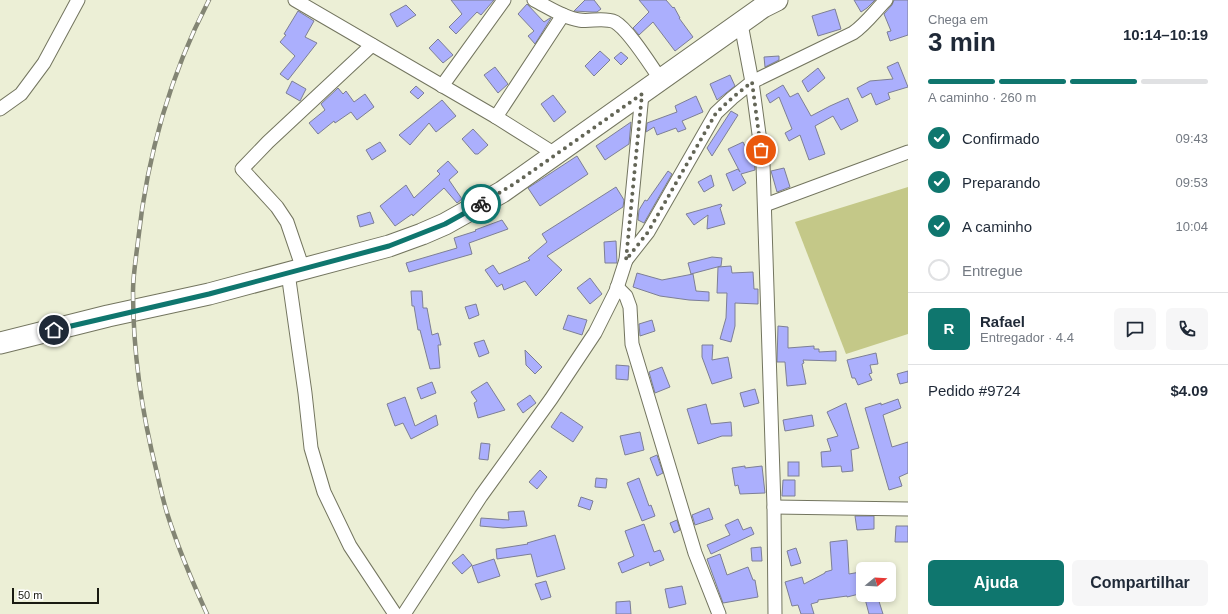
<!DOCTYPE html>
<html lang="pt">
<meta charset="utf-8">
<style>
:root{--surface:#fff;--page:#f6f6f7;--text:#1f2937;--muted:#747a83;--line:#e0e1e3;--accent:#0f766e}
body{margin:0;font-family:Arial,sans-serif;background:var(--page);color:var(--text);height:100vh;display:flex;flex-direction:column;font-size:15px;white-space:nowrap}
*{box-sizing:border-box;margin:0}
p{font-size:13px;color:var(--muted)}
.icon{flex:none;width:22px;height:22px;fill:none;stroke:currentColor;stroke-width:2;stroke-linecap:round;stroke-linejoin:round}
.map{position:relative;flex:1;overflow:hidden}
.details{display:flex;flex-direction:column;background:var(--surface);width:320px}
.details>*{flex:none}
.needle{width:26px;rotate:72deg}
.fabs{position:absolute;left:856px;top:562px;display:grid;gap:8px}
.fabs a{display:grid;place-items:center;width:40px;height:40px;border-radius:6px;background:var(--surface);box-shadow:0 2px 6px #0003;font-size:20px}
.scale{position:absolute;left:12px;bottom:10px;width:87px;box-sizing:border-box;padding-left:4px;border:2px solid #191a11;border-top:0;font-size:11px;line-height:14px;white-space:nowrap;color:#191a11;-webkit-text-stroke:3px #fff;paint-order:stroke}
.pin{position:absolute;display:grid;place-items:center;width:34px;height:34px;color:#fff;margin:-17px;border:2px solid #fff;border-radius:50%;box-shadow:0 1px 4px #0007}
.courier{position:absolute;display:grid;place-items:center;width:40px;height:40px;margin:-20px;border:3px solid #0f766e;border-radius:50%;background:#fff;color:#222;box-shadow:0 1px 5px #0007}
.headline em{font-style:normal;font-weight:700}
.headline div{display:flex;flex-direction:column-reverse}
.headline{display:flex;align-items:center;justify-content:space-between;height:68px;padding:0 20px}
h1{font-size:26px;font-weight:700;line-height:30px}
.bar{display:grid;grid-template-columns:repeat(4,1fr);gap:6px 4px;align-content:center;height:48px;padding:0 20px}
.bar i{height:5px;border-radius:3px;background:var(--line)}
.bar .on{background:var(--accent)}
.bar p{grid-column:span 4}
.line{display:flex;align-items:center;gap:10px;padding:0 20px;border-top:1px solid var(--line)}
.line div{flex:1}
.round{display:grid;place-items:center;flex:none;width:42px;height:42px;border-radius:6px;background:var(--page)}
ol{padding:0 20px;list-style:none}
li{display:flex;align-items:center;gap:12px;height:44px}
li p{margin-inline-start:auto}
li .icon{padding:4px;border-radius:50%;background:var(--accent);color:#fff;stroke-width:4}
li:last-child{color:var(--muted)}
li i{width:22px;height:22px;border:2px solid var(--line);border-radius:50%}
.button{display:flex;gap:8px;margin-top:auto;padding:8px 20px}
.button a{flex:1;height:46px;border-radius:6px;background:var(--accent);color:#fff;font-size:16px;font-weight:700;line-height:46px;text-align:center}
.button a+a{background:var(--page);color:var(--text)}
main{display:flex;flex:1;min-height:0}
.map>svg:first-child{display:block}
</style>
<main>
<div class="map">
<svg width="908" height="614" viewBox="0 0 908 614">
<rect width="100%" height="100%" fill="#ecefd6"/>
<!-- green -->
<polygon fill="#c4c888" points="908,187 908,334 846,354 795,222"/>
<!-- building -->
<g fill="#abaffd" stroke="#7d7f95">
<polygon points="451,0 494,0 481,15 477,12 456,34 449,27 462,14"/>
<polygon points="585,0 594,0 601,9 597,12 592,12 574,11"/>
<polygon points="639,0 666,0 673,8 674,7 680,18 679,18 693,37 675,51 653,22 639,35 633,28 649,12"/>
<polygon points="854,0 875,0 867,8 861,12"/>
<polygon points="894,0 908,0 908,35 890,41 887,32 891,31 884,14 892,5"/>
<polygon points="527,4 544,22 550,18 551,18 535,44 528,36 534,31 518,14"/>
<polygon points="406,5 416,15 397,27 390,14"/>
<polygon points="835,9 841,29 818,36 812,16"/>
<polygon points="298,11 314,21 305,37 317,43 288,80 280,74 295,56 280,42 286,35 284,34"/>
<polygon points="438,39 453,55 443,63 429,48"/>
<polygon points="600,51 610,60 594,76 585,66"/>
<polygon points="621,52 628,58 621,65 614,58"/>
<polygon points="779,56 779,60 765,67 764,57"/>
<polygon points="898,62 908,87 888,93 890,99 876,105 871,93 862,98 857,88 870,81 893,79 887,67"/>
<polygon points="495,67 508,84 498,93 484,75"/>
<polygon points="818,68 825,78 808,92 802,81"/>
<polygon points="730,75 735,86 717,100 710,84"/>
<polygon points="292,81 306,89 300,101 286,93"/>
<polygon points="783,85 790,97 798,93 811,116 830,106 848,98 858,121 841,130 833,116 815,126 825,154 809,160 800,135 789,141 785,133 792,129 779,97 770,103 766,95"/>
<polygon points="416,86 424,93 418,99 410,92"/>
<polygon points="338,88 343,94 346,91 354,102 365,94 374,107 357,120 351,112 335,123 334,121 318,134 309,123 325,110 321,104"/>
<polygon points="553,95 566,112 554,122 541,104"/>
<polygon points="696,96 703,112 682,121 686,129 678,132 676,128 657,135 654,127 646,132 647,123 677,112 675,106"/>
<polygon points="442,100 456,116 436,132 429,123 410,145 399,135"/>
<polygon points="731,111 738,115 712,156 707,148"/>
<polygon points="631,122 629,144 605,160 596,146"/>
<polygon points="473,129 488,145 478,154 475,154 462,139"/>
<polygon points="380,142 386,151 372,160 366,150"/>
<polygon points="743,142 747,150 753,148 755,170 741,174 746,183 733,191 726,174 738,169 740,172 728,149"/>
<polygon points="577,156 588,174 540,206 528,188"/>
<polygon points="448,161 458,172 449,180 462,199 457,203 444,188 413,216 412,214 395,226 380,206 406,185 414,198 440,174 437,171"/>
<polygon points="784,168 790,187 777,192 771,171"/>
<polygon points="668,171 672,174 644,223 638,220 639,210 645,200 647,201"/>
<polygon points="711,175 714,186 704,192 698,182"/>
<polygon points="616,187 624,200 623,207 547,256 562,270 536,296 525,281 504,290 502,284 497,287 485,270 493,265 499,274 530,260 528,258 547,242 542,234"/>
<polygon points="721,204 722,206 720,208 725,224 707,229 708,215 694,225 686,214"/>
<polygon points="370,212 374,223 360,227 357,216"/>
<polygon points="502,220 508,229 469,243 472,254 409,272 406,263 457,248 454,238 476,231 475,230"/>
<polygon points="616,241 617,263 605,263 604,242"/>
<polygon points="712,257 722,258 721,266 691,274 688,263"/>
<polygon points="731,266 732,273 753,272 754,289 758,289 758,304 735,303 735,326 731,342 720,339 726,318 727,293 717,293 718,267"/>
<polygon points="637,273 662,280 693,274 696,291 709,292 709,301 689,300 660,296 633,287"/>
<polygon points="590,278 602,294 590,304 577,288"/>
<polygon points="411,291 422,291 423,308 427,308 432,335 438,333 441,345 438,345 440,368 430,369 420,330 418,330 414,306 412,306"/>
<polygon points="476,304 479,315 469,319 465,307"/>
<polygon points="568,315 587,320 582,335 563,329"/>
<polygon points="652,320 655,331 640,336 639,324"/>
<polygon points="778,326 788,327 788,348 814,346 814,349 819,349 819,352 836,351 836,361 803,360 804,363 802,364 806,384 787,386 785,362 777,362"/>
<polygon points="484,340 489,353 479,357 474,343"/>
<polygon points="702,345 713,345 712,360 728,357 732,378 712,384 702,357"/>
<polygon points="525,350 542,367 535,374 526,365"/>
<polygon points="876,353 878,364 870,365 872,373 869,374 872,380 858,385 855,378 852,378 847,360"/>
<polygon points="616,365 629,366 628,380 616,379"/>
<polygon points="662,367 670,387 655,393 649,372"/>
<polygon points="908,371 908,382 900,384 897,374"/>
<polygon points="432,382 436,393 421,399 417,388"/>
<polygon points="487,382 505,410 478,418 474,403 477,401 471,392"/>
<polygon points="755,389 759,403 744,407 740,393"/>
<polygon points="530,395 536,403 523,413 517,404"/>
<polygon points="405,397 415,426 436,415 438,425 411,439 403,423 395,426 387,404"/>
<polygon points="898,399 901,408 883,415 892,447 908,442 908,473 899,477 902,486 889,490 865,408 881,403 881,405"/>
<polygon points="846,403 859,448 851,450 853,471 842,472 841,466 822,467 821,452 831,451 827,439 838,436 827,412"/>
<polygon points="706,404 711,424 731,422 732,436 722,436 698,444 687,409"/>
<polygon points="561,412 583,427 573,442 551,427"/>
<polygon points="812,415 814,426 785,431 783,420"/>
<polygon points="640,432 644,450 625,455 620,436"/>
<polygon points="481,443 490,444 488,460 479,459"/>
<polygon points="657,455 663,473 657,476 650,458"/>
<rect x="788" y="462" width="11" height="14"/>
<polygon points="745,466 745,468 762,466 765,493 740,494 738,485 735,486 732,468"/>
<polygon points="540,470 547,477 537,489 529,482"/>
<polygon points="596,478 607,479 606,488 595,487"/>
<polygon points="639,478 649,506 651,505 655,516 642,521 627,483"/>
<polygon points="783,480 795,480 795,496 782,496"/>
<polygon points="581,497 593,501 590,510 578,506"/>
<polygon points="709,508 713,519 695,525 692,515"/>
<polygon points="524,511 527,526 503,528 480,526 481,518 509,520 508,512"/>
<polygon points="855,516 874,516 874,529 857,530"/>
<polygon points="738,519 743,530 751,527 754,534 711,554 707,545 730,535 725,525"/>
<polygon points="677,520 680,530 674,533 670,523"/>
<polygon points="644,524 654,552 660,550 664,560 650,566 649,562 622,573 618,563 634,556 625,531"/>
<polygon points="896,526 908,526 908,542 895,542"/>
<polygon points="555,535 565,569 537,577 531,554 497,559 496,549 528,544 527,543"/>
<polygon points="847,540 849,574 860,572 863,593 847,597 847,596 818,600 818,602 811,604 814,614 801,614 798,605 792,606 785,582 802,577 804,584 825,573 825,572 832,570 830,542"/>
<polygon points="761,547 762,561 752,561 751,548"/>
<polygon points="796,548 801,563 791,566 787,551"/>
<polygon points="463,554 472,565 462,574 452,563"/>
<polygon points="720,554 727,575 748,567 753,580 755,580 758,597 723,603 707,559"/>
<polygon points="494,559 500,576 478,583 472,566"/>
<polygon points="546,581 551,597 541,600 535,584"/>
<polygon points="682,586 686,604 669,608 665,589"/>
<polygon points="864,595 877,595 883,614 869,614"/>
<polygon points="630,601 631,614 616,614 616,602"/>
</g>
<g fill="none" stroke-linecap="round" stroke-linejoin="round">
<defs>
<g id="street">
<polyline points="295,0 496,117 555,154"/>
<path d="M534,0C548,7 564,18 579,20C590,22 604,17 615,22C629,30 651,66 661,80"/>
<polyline points="741,24 752,82 763,164 774,507 775,614"/>
<polyline points="442,86 504,0"/>
<polyline points="0,109 21,94 44,63 78,0"/>
<polyline points="496,117 563,15"/>
<polyline points="765,205 908,152"/>
<path d="M626,260L648,232L716,113L732,98L752,82L853,33C866,24 875,11 886,0"/>
<polyline points="303,269 287,222 277,207 242,169 268,142 372,45"/>
<polyline points="288,273 305,393 311,448 324,492 350,546 395,614"/>
<polyline points="617,287 626,296 630,307 632,344 695,553 719,614"/>
<polyline points="774,507 908,509"/>
<polyline points="404,614 481,496 551,399 595,333 616,291 626,260 642,94"/>
</g>
<polyline id="primary" points="0,343 108,316 209,294 389,246 422,234 445,224 502,192 763,7 777,0"/>
</defs>
<!-- street casing -->
<use href="#street" stroke="#73755f" stroke-width="15"/>
<!-- primary casing -->
<use href="#primary" stroke="#73755f" stroke-width="23"/>
<!-- street -->
<use href="#street" stroke="#fff" stroke-width="13"/>
<!-- primary -->
<use href="#primary" stroke="#fff" stroke-width="21"/>
<defs>
<path id="rail" d="M207,614C192,581 178,548 167,513C163,500 160,486 157,473C142,414 133,353 133,292C133,275 136,258 138,241C147,157 170,75 209,0"/>
</defs>
<!-- rail casing -->
<use href="#rail" stroke="#838574" stroke-width="4.5"/>
<!-- rail -->
<use href="#rail" stroke="#fff" stroke-width="3" stroke-dasharray="9" stroke-linecap="butt"/>
</g>
<g fill="none" stroke-linecap="round" stroke-linejoin="round">
<!-- done -->
<polyline stroke="#636556" stroke-width="4" stroke-dasharray="0 7.2" points="481,204 514,184 642,94 626,260 648,232 716,113 732,98 752,82 761,150"/>
<!-- route -->
<polyline stroke="#0f766e" stroke-width="5" points="54,330 209,294 389,246 445,224 481,204"/>
</g>
</svg>
<div class="fabs">
<a><svg class="needle" viewBox="-14 -14 28 28"><path d="M0-13l5 13h-10z" fill="#e53935"/><path d="M0 13l5-13h-10z" fill="#747a83"/></svg></a>
</div>
<div class="scale">50 m</div>
<div class="pin" style="left:761px;top:150px;background:#ea580c"><svg class="icon" aria-label="bag" viewBox="0 0 24 24"><path d="M5 8h14l-1 12H6zM9 8a3 3 0 0 1 6 0"/></svg></div>
<div class="pin" style="left:54px;top:330px;background:#1f2937"><svg class="icon" aria-label="home" viewBox="0 0 24 24"><path d="M3 11l9-7 9 7M6 9v11h12V9"/></svg></div>
<div class="courier" style="left:481px;top:204px"><svg class="icon" aria-label="bike" viewBox="0 0 24 24"><circle cx="6" cy="16" r="4"/><circle cx="18" cy="16" r="4"/><path d="M6 16l4-8h5l3 8M10 8l3 8H6M13 5h3"/></svg></div>
</div>
<section class="details">
<div class="headline"><div><h1>3 min</h1><p>Chega em</p></div><em>10:14–10:19</em></div>
<div class="bar"><i class="on"></i><i class="on"></i><i class="on"></i><i></i><p>A caminho · 260 m</p></div>
<ol>
<li><svg class="icon" aria-label="check" viewBox="0 0 24 24"><path d="M5 12l5 5 9-10"/></svg>Confirmado<p>09:43</p></li>
<li><svg class="icon" aria-label="check" viewBox="0 0 24 24"><path d="M5 12l5 5 9-10"/></svg>Preparando<p>09:53</p></li>
<li><svg class="icon" aria-label="check" viewBox="0 0 24 24"><path d="M5 12l5 5 9-10"/></svg>A caminho<p>10:04</p></li>
<li><i></i>Entregue</li>
</ol>
<div class="line" style="height:72px"><b class="round" style="background:var(--accent);color:#fff">R</b><div><b>Rafael</b><p>Entregador · 4.4</p></div><a class="round"><svg class="icon" aria-label="chat" viewBox="0 0 24 24"><path d="M4 5h16v11H9l-5 4z"/></svg></a><a class="round"><svg class="icon" aria-label="phone" viewBox="0 0 24 24"><path d="M5 4h4l2 5-3 2q2 4 5 5l2-3 5 2v4C11 20 4 13 5 4z"/></svg></a></div>
<div class="line" style="height:52px"><div>Pedido #9724</div><b>$4.09</b></div>
<div class="button"><a>Ajuda</a><a>Compartilhar</a></div>
</section>
</main>
